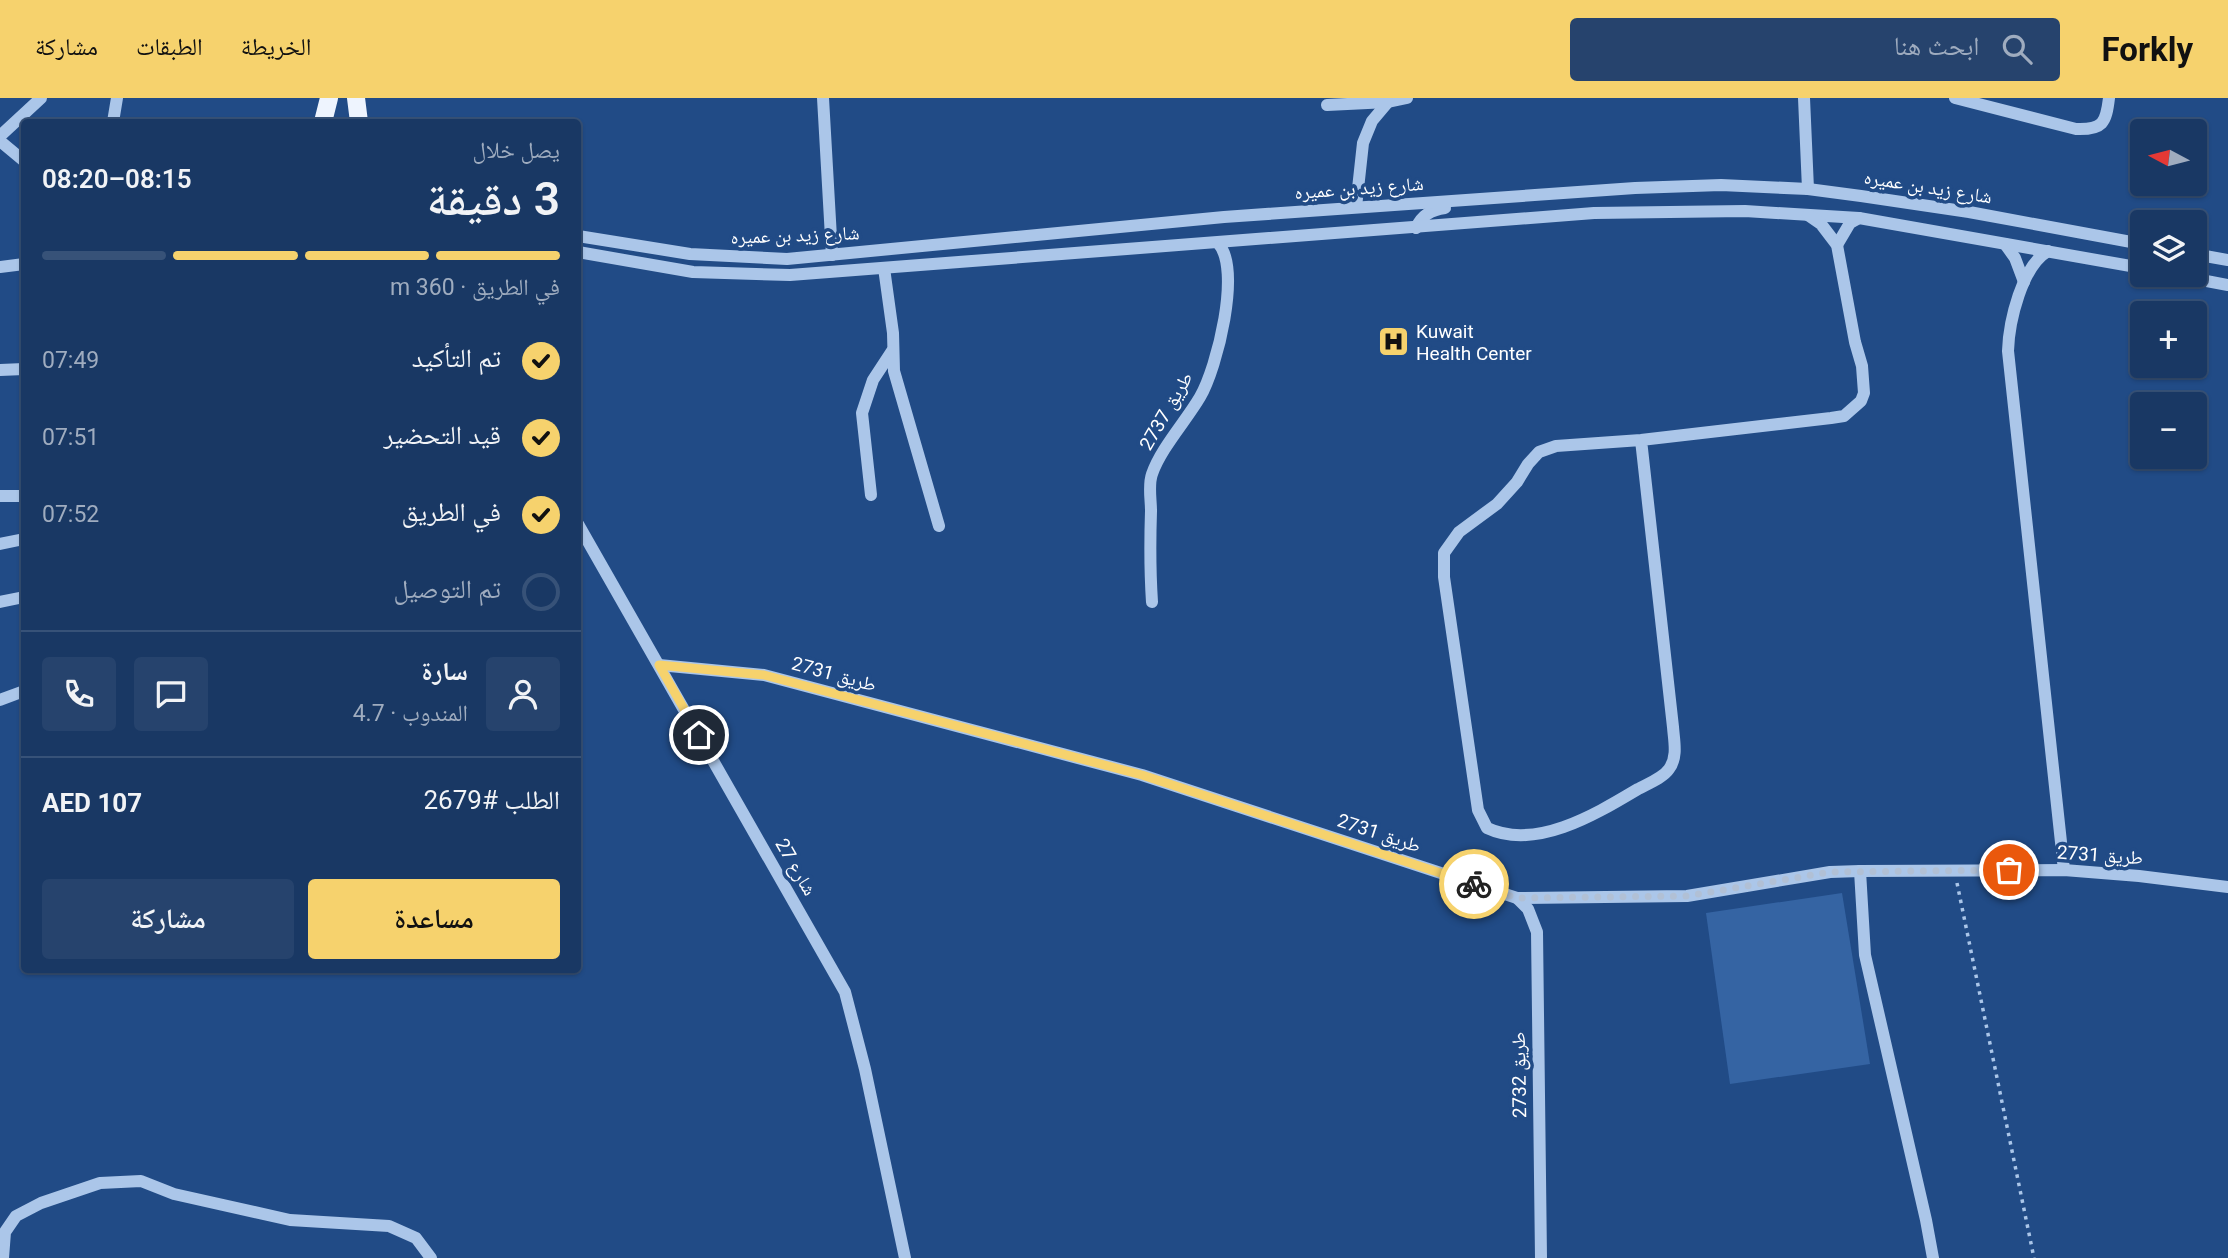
<!DOCTYPE html>
<html lang="ar">
<meta charset="utf-8">
<style>
:root{--surface:#193864;--page:#26436d;--text:#f1f3f6;--muted:#9facbf;--line:#375278;--accent:#f6d26d}
body{margin:0;font-family:Roboto,"Noto Naskh Arabic",sans-serif;background:var(--page);color:var(--text);direction:rtl;height:100vh;display:flex;flex-direction:column;font-size:26px;white-space:nowrap}
*{box-sizing:border-box;margin:0}
p{font-size:23px;color:var(--muted)}
.icon{flex:none;width:38px;height:38px;fill:none;stroke:currentColor;stroke-width:2;stroke-linecap:round;stroke-linejoin:round}
.map{position:relative;flex:1;overflow:hidden;direction:ltr}
.panel{position:absolute;left:21px;top:21px;width:560px;height:854px;display:flex;flex-direction:column;background:var(--surface);border-radius:7px;box-shadow:0 2px 5px #0004,0 0 0 2px var(--line);direction:rtl}
.panel>*{flex:none}
.needle{width:46px;rotate:277deg}
.buttons{position:absolute;left:2130px;top:21px;display:grid;gap:14px}
.buttons a{display:grid;place-items:center;width:77px;height:77px;border-radius:7px;background:var(--surface);box-shadow:0 2px 5px #0004,0 0 0 2px var(--line);font-size:35px}
.pin{position:absolute;display:grid;place-items:center;width:60px;height:60px;color:#fff;margin:-30px;border:4px solid #fff;border-radius:50%;box-shadow:0 2px 7px #0007}
.courier{position:absolute;display:grid;place-items:center;width:70px;height:70px;margin:-35px;border:5px solid #f6d26d;border-radius:50%;background:#fff;color:#222;box-shadow:0 2px 9px #0007}
.overview em{font-style:normal;font-weight:600}
.overview div{display:flex;flex-direction:column-reverse}
.overview{display:flex;align-items:center;justify-content:space-between;height:119px;padding:0 21px}
h1{font-size:46px;font-weight:600;line-height:52px}
.bar{display:grid;grid-template-columns:repeat(4,1fr);gap:10px 7px;align-content:center;height:84px;padding:0 21px}
.bar i{height:9px;border-radius:5px;background:var(--line)}
.bar .active{background:var(--accent)}
.bar p{grid-column:span 4}
.line{display:flex;align-items:center;gap:18px;padding:0 21px;border-top:2px solid var(--line)}
.line div{flex:1}
.round{display:grid;place-items:center;flex:none;width:74px;height:74px;border-radius:7px;background:var(--page)}
ol{padding:0 21px;list-style:none}
li{display:flex;align-items:center;gap:21px;height:77px}
li p{margin-inline-start:auto}
li .icon{padding:7px;border-radius:50%;background:var(--accent);color:#111;stroke-width:4}
li:last-child{color:var(--muted)}
li i{width:38px;height:38px;border:4px solid var(--line);border-radius:50%}
.action{display:flex;gap:14px;margin-top:auto;padding:14px 21px}
.action a{flex:1;height:80px;border-radius:7px;background:var(--accent);color:#111;font-size:28px;font-weight:600;line-height:80px;text-align:center}
.action a+a{background:var(--page);color:var(--text)}
header{display:flex;align-items:center;gap:42px;box-sizing:border-box;height:98px;padding:0 35px;background:var(--accent);color:#111}
header strong{font-size:33px}
nav{display:flex;gap:38px;margin-inline-start:auto;font-size:24px}
.search{width:490px;height:63px;background:var(--page);display:flex;align-items:center;gap:18px;box-sizing:border-box;padding:0 24px;border-radius:7px;color:var(--muted);font-size:26px}
.map>svg:first-child{display:block}
</style>
<header>
<strong>Forkly</strong>
<div class="search"><svg class="icon" aria-label="search" viewBox="0 0 24 24"><circle cx="10" cy="10" r="6"/><path d="M15 15l6 6"/></svg>ابحث هنا</div>
<nav><a>الخريطة</a><a>الطبقات</a><a>مشاركة</a></nav>
</header>
<div class="map">
<svg width="2228" height="1160" viewBox="0 0 2228 1160">
<rect width="100%" height="100%" fill="#214b86"/>
<!-- green -->
<polygon fill="#3564a3" points="1842,795 1870,966 1730,986 1706,815"/>
<g fill="none" stroke-linecap="round" stroke-linejoin="round">
<!-- path -->
<polyline stroke="#abc6e9" stroke-width="3.5" stroke-dasharray="3.5 5" stroke-linecap="butt" points="1957,785 2034,1160"/>
<!-- minor -->
<g stroke="#abc6e9" stroke-width="12">
<polyline points="823,0 832,157"/>
<polyline points="1804,0 1808,91"/>
<path d="M1955,0L2076,31C2103,32 2106,25 2109,0"/>
<polyline points="1327,7 1388,4 1407,0"/>
<polyline points="113,24 117,0"/>
<polyline points="0,38 41,0"/>
<polyline points="0,43 24,63"/>
<polyline points="1356,109 1363,45 1372,23 1388,4"/>
<path d="M1416,130C1422,117 1431,112 1445,110"/>
<polyline points="578,138 690,156 787,161 1224,119 1635,90 1721,87 1808,91 1861,98 1969,114 2142,146"/>
<polyline points="2005,146 2015,160 2024,184"/>
<polyline points="1837,147 1850,125 1859,120"/>
<path d="M2048,153C2022,168 2009,223 2008,253L2064,772"/>
<polyline points="578,154 693,174 790,177 1594,115 1745,113 1859,120 2142,170"/>
<polyline points="2194,156 2228,162"/>
<polyline points="0,169 24,166"/>
<polyline points="884,170 893,235 894,273 939,428"/>
<polyline points="2175,177 2228,187"/>
<polyline points="0,272 24,271"/>
<path d="M1641,342L1673,629C1674,643 1678,659 1669,671C1663,680 1647,686 1638,691C1596,716 1536,753 1487,730L1478,712L1444,479V455L1459,434L1497,406L1517,384L1528,366L1539,354L1556,348L1641,342L1831,320L1844,318L1861,303L1864,295L1862,268L1855,244L1837,147L1821,126L1808,117"/>
<polyline points="871,397 862,315 873,282 892,253"/>
<polyline points="0,398 24,398"/>
<polyline points="578,426 845,894 865,971 905,1160"/>
<polyline points="0,446 24,441"/>
<polyline points="0,504 24,499"/>
<path d="M1152,504C1150,474 1150,443 1151,413C1151,401 1148,387 1152,376C1161,350 1186,323 1200,299C1217,270 1242,171 1218,145"/>
<polyline points="659,567 764,577 1142,677 1517,800 1687,798 1830,774 1860,773 2064,772 2139,778 2228,789"/>
<polyline points="0,602 24,593"/>
<polyline points="1860,773 1865,857 1926,1122 1933,1160"/>
<polyline points="1517,800 1528,811 1537,834 1541,1160"/>
<polyline points="3,1160 5,1134 16,1118 41,1105 100,1085 141,1083 174,1096 290,1122 389,1128 416,1140 431,1160"/>
</g>
<!-- major -->
<g stroke="#eef4fe" stroke-width="18">
<polyline points="356,0 359,24"/>
<polyline points="323,24 329,0"/>
</g>
</g>
<g fill="none" stroke-linecap="round" stroke-linejoin="round">
<!-- done -->
<polyline stroke="#b1c0d5" stroke-width="7" stroke-dasharray="0 12.6" points="1474,786 1517,800 1687,798 1830,774 2009,772"/>
<!-- route -->
<polyline stroke="#f6d26d" stroke-width="9" points="699,637 659,567 764,577 1142,677 1474,786"/>
</g>
<!-- icons -->
<defs>
<symbol id="hospital-square" viewBox="-11 -11 22 22"><rect x="-9" y="-9" width="18" height="18" rx="4" fill="#f6d26d" stroke="#214b86"/><path d="M-5-5h3v3.5h4V-5h3V5h-3V1.5h-4V5h-3Z" fill="#111"/></symbol>
</defs>
<g fill-rule="evenodd">
<use href="#hospital-square" x="1376" y="226" width="35" height="35"/>
</g>
<g text-anchor="middle" dominant-baseline="central" stroke-width="7" stroke-linejoin="round" paint-order="stroke">
<!-- street labels -->
<g font-size="19" fill="#fff" stroke="#214b86">
<text transform="translate(1928 89) rotate(9)">شارع زيد بن عميره</text>
<text transform="translate(1359 90) rotate(-4)">شارع زيد بن عميره</text>
<text transform="translate(795 137) rotate(-2)">شارع زيد بن عميره</text>
<text transform="translate(1166 313) rotate(-60)">طريق 2737</text>
<text transform="translate(834 576) rotate(15)">طريق 2731</text>
<text transform="translate(1379 735) rotate(18)">طريق 2731</text>
<text transform="translate(2100 757) rotate(4)">طريق 2731</text>
<text transform="translate(796 769) rotate(60)">شارع 27</text>
<text transform="translate(1519 977) rotate(-91)">طريق 2732</text>
</g>
<!-- poi labels -->
<g font-size="19" fill="#fff" stroke="#214b86" text-anchor="start">
<text x="1416" y="233">Kuwait<tspan x="1416" dy="22">Health Center</tspan></text>
</g>
</g>
</svg>
<div class="buttons">
<a><svg class="needle" viewBox="-14 -14 28 28"><path d="M0-13l5 13h-10z" fill="#e53935"/><path d="M0 13l5-13h-10z" fill="#9facbf"/></svg></a>
<a><svg class="icon" aria-label="layers" viewBox="0 0 24 24"><path d="M12 4l9 5-9 5-9-5zM3 14l9 5 9-5"/></svg></a>
<a>+</a>
<a>−</a>
</div>
<div class="pin" style="left:2009px;top:772px;background:#ea580c"><svg class="icon" aria-label="bag" viewBox="0 0 24 24"><path d="M5 8h14l-1 12H6zM9 8a3 3 0 0 1 6 0"/></svg></div>
<div class="pin" style="left:699px;top:637px;background:#1f2937"><svg class="icon" aria-label="home" viewBox="0 0 24 24"><path d="M3 11l9-7 9 7M6 9v11h12V9"/></svg></div>
<div class="courier" style="left:1474px;top:786px"><svg class="icon" aria-label="bike" viewBox="0 0 24 24"><circle cx="6" cy="16" r="4"/><circle cx="18" cy="16" r="4"/><path d="M6 16l4-8h5l3 8M10 8l3 8H6M13 5h3"/></svg></div>
<section class="panel">
<div class="overview"><div><h1>3 دقيقة</h1><p>يصل خلال</p></div><em>08:15–08:20</em></div>
<div class="bar"><i class="active"></i><i class="active"></i><i class="active"></i><i></i><p>في الطريق · 360 m</p></div>
<ol>
<li><svg class="icon" aria-label="check" viewBox="0 0 24 24"><path d="M5 12l5 5 9-10"/></svg>تم التأكيد<p>07:49</p></li>
<li><svg class="icon" aria-label="check" viewBox="0 0 24 24"><path d="M5 12l5 5 9-10"/></svg>قيد التحضير<p>07:51</p></li>
<li><svg class="icon" aria-label="check" viewBox="0 0 24 24"><path d="M5 12l5 5 9-10"/></svg>في الطريق<p>07:52</p></li>
<li><i></i>تم التوصيل</li>
</ol>
<div class="line" style="height:126px"><a class="round"><svg class="icon" aria-label="person" viewBox="0 0 24 24"><circle cx="12" cy="8" r="4"/><path d="M4 21q1-7 8-7t8 7"/></svg></a><div><b>سارة</b><p>المندوب · 4.7</p></div><a class="round"><svg class="icon" aria-label="chat" viewBox="0 0 24 24"><path d="M4 5h16v11H9l-5 4z"/></svg></a><a class="round"><svg class="icon" aria-label="phone" viewBox="0 0 24 24"><path d="M5 4h4l2 5-3 2q2 4 5 5l2-3 5 2v4C11 20 4 13 5 4z"/></svg></a></div>
<div class="line" style="height:91px"><div>الطلب #2679</div><b>AED 107</b></div>
<div class="action"><a>مساعدة</a><a>مشاركة</a></div>
</section>
</div>
